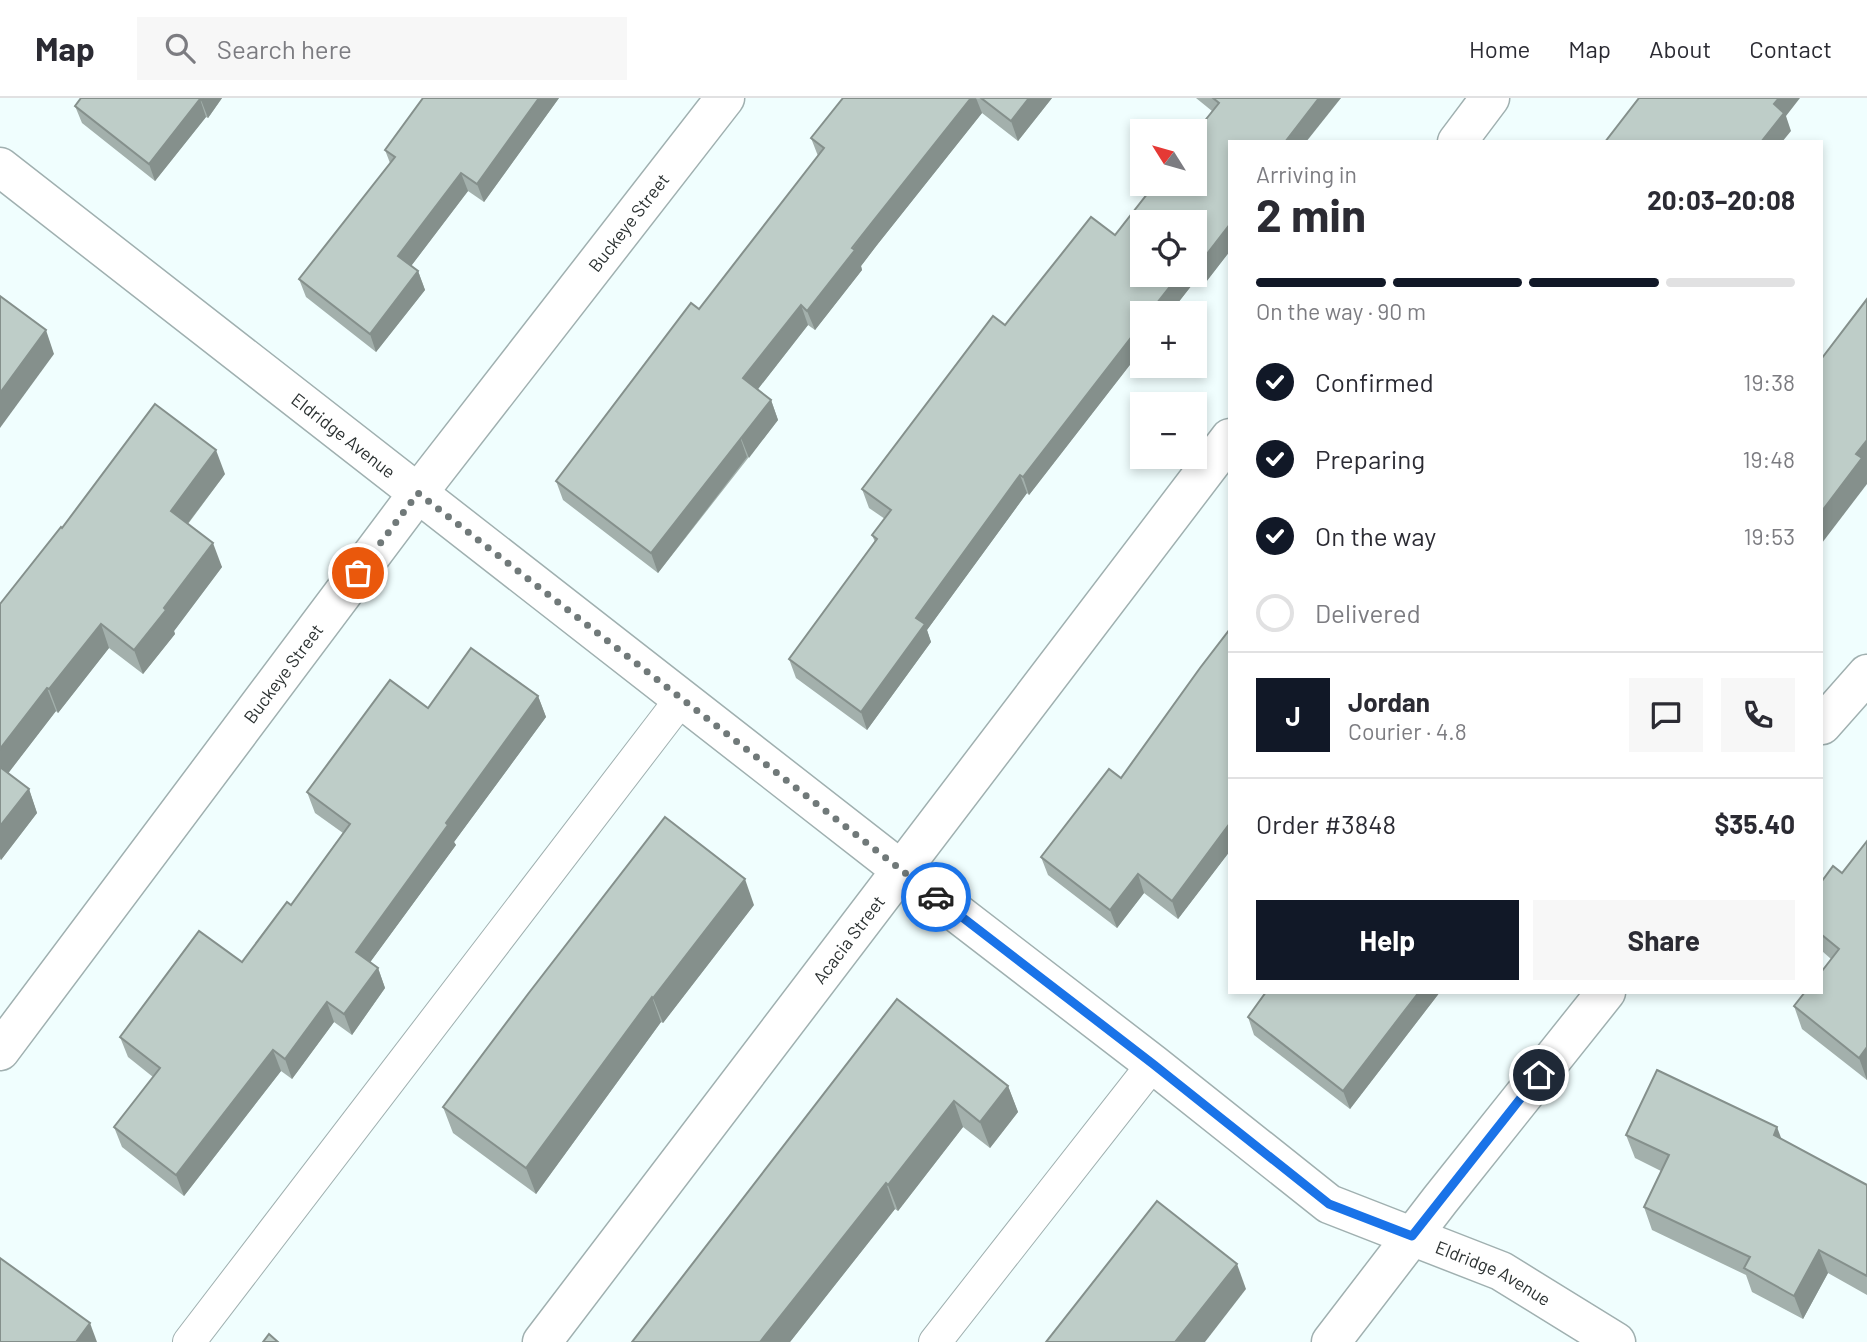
<!DOCTYPE html>
<meta charset="utf-8">
<style>
:root{--surface:#fff;--page:#f7f7f7;--text:#2b2b33;--muted:#7c7c81;--line:#e1e1e2;--accent:#111827}
body{margin:0;font-family:Barlow,sans-serif;background:var(--page);color:var(--text);height:100vh;display:flex;flex-direction:column;font-size:26px;white-space:nowrap}
*{box-sizing:border-box;margin:0}
p{font-size:23px;color:var(--muted)}
.icon{flex:none;width:38px;height:38px;fill:none;stroke:currentColor;stroke-width:2;stroke-linecap:round;stroke-linejoin:round}
.map{position:relative;flex:1;overflow:hidden}
.details{position:absolute;left:1228px;top:42px;width:595px;height:854px;display:flex;flex-direction:column;background:var(--surface);border-radius:0px;box-shadow:0 4px 10px #0003}
.details>*{flex:none}
.needle{width:46px;rotate:307deg}
.buttons{position:absolute;left:1130px;top:21px;display:grid;gap:14px}
.buttons a{display:grid;place-items:center;width:77px;height:77px;border-radius:0px;background:var(--surface);box-shadow:0 4px 10px #0003;font-size:35px}
.pin{position:absolute;display:grid;place-items:center;width:60px;height:60px;color:#fff;margin:-30px;border:4px solid #fff;border-radius:50%;box-shadow:0 2px 7px #0007}
.courier{position:absolute;display:grid;place-items:center;width:70px;height:70px;margin:-35px;border:5px solid #1a73e8;border-radius:50%;background:#fff;color:#222;box-shadow:0 2px 9px #0007}
.head em{font-style:normal;font-weight:700}
.head div{display:flex;flex-direction:column-reverse}
.head{display:flex;align-items:center;justify-content:space-between;height:119px;padding:0 28px}
h1{font-size:46px;font-weight:700;line-height:52px}
.bar{display:grid;grid-template-columns:repeat(4,1fr);gap:10px 7px;align-content:center;height:84px;padding:0 28px}
.bar i{height:9px;border-radius:5px;background:var(--line)}
.bar .current{background:var(--accent)}
.bar p{grid-column:span 4}
.line{display:flex;align-items:center;gap:18px;padding:0 28px;border-top:2px solid var(--line)}
.line div{flex:1}
.round{display:grid;place-items:center;flex:none;width:74px;height:74px;border-radius:0px;background:var(--page)}
ol{padding:0 28px;list-style:none}
li{display:flex;align-items:center;gap:21px;height:77px}
li p{margin-inline-start:auto}
li .icon{padding:7px;border-radius:50%;background:var(--accent);color:#fff;stroke-width:4}
li:last-child{color:var(--muted)}
li i{width:38px;height:38px;border:4px solid var(--line);border-radius:50%}
.button{display:flex;gap:14px;margin-top:auto;padding:14px 28px}
.button a{flex:1;height:80px;border-radius:0px;background:var(--accent);color:#fff;font-size:28px;font-weight:700;line-height:80px;text-align:center}
.button a+a{background:var(--page);color:var(--text)}
header{display:flex;align-items:center;gap:42px;box-sizing:border-box;height:98px;padding:0 35px;background:var(--surface);border-bottom:2px solid var(--line)}
header strong{font-size:33px}
nav{display:flex;gap:38px;margin-inline-start:auto;font-size:24px}
.search{width:490px;height:63px;background:var(--page);display:flex;align-items:center;gap:18px;box-sizing:border-box;padding:0 24px;border-radius:0px;color:var(--muted);font-size:26px}
.map>svg:first-child{display:block}
</style>
<header>
<strong>Map</strong>
<div class="search"><svg class="icon" aria-label="search" viewBox="0 0 24 24"><circle cx="10" cy="10" r="6"/><path d="M15 15l6 6"/></svg>Search here</div>
<nav><a>Home</a><a>Map</a><a>About</a><a>Contact</a></nav>
</header>
<div class="map">
<svg width="1867" height="1244" viewBox="0 0 1867 1244">
<rect width="100%" height="100%" fill="#f0fefe"/>
<g fill="none" stroke-linecap="round" stroke-linejoin="round">
<defs>
<g id="lane">
<polyline points="189,1244 682,600"/>
<polyline points="935,1244 1153,966"/>
</g>
<g id="street">
<polyline points="1457,44 1490,0"/>
<path id="s1" d="M0,69L901,772L1153,966L1329,1106L1501,1173L1616,1244"/>
<path id="s2" d="M0,953L418,395L725,0"/>
<path id="s3" d="M542,1244L1230,340"/>
</g>
<g id="secondary">
<polyline points="1822,627 1867,576"/>
<polyline points="1331,1244 1440,1102 1606,894"/>
</g>
</defs>
<!-- lane casing -->
<use href="#lane" stroke="#a0b0b0" stroke-width="34"/>
<!-- street casing -->
<use href="#street" stroke="#a0b0b0" stroke-width="41"/>
<!-- secondary casing -->
<use href="#secondary" stroke="#a0b0b0" stroke-width="41"/>
<!-- lane -->
<use href="#lane" stroke="#fff" stroke-width="32"/>
<!-- street -->
<use href="#street" stroke="#fff" stroke-width="38"/>
<!-- secondary -->
<use href="#secondary" stroke="#fff" stroke-width="38"/>
</g>
<!-- wall -->
<g fill="#a3b0ac" fill-rule="evenodd">
<polygon points="81,0 222,0 208,20 206,19 155,83 82,25 75,8"/>
<polygon points="559,0 484,104 468,93 411,168 418,173 425,192 376,254 306,199 299,181 390,65 385,52"/>
<polygon points="843,0 1052,0 1018,43 982,15 877,147 861,168 862,172 815,232 808,227 758,291 771,302 778,322 658,475 563,402 556,383 699,211 818,58 811,40"/>
<path d="M1196,0H1341L1230,44V153L1206,184L1199,178L1170,215H1143V250L1029,397L1027,395L927,532L931,544L867,632L796,580L789,561L875,444L872,437L885,421L869,410L862,391L1005,227L1115,137L1212,13ZM1195,124V177H1143Z"/>
<polygon points="225,376 188,426 222,469 174,533 175,536 143,576 109,550 58,615 56,613 8,675 29,691 37,715 1,762 0,761 0,506 62,430"/>
<polygon points="1230,531 1230,753 1178,821 1144,795 1117,830 1048,777 1041,759 1121,680"/>
<polygon points="538,598 546,619 454,744 456,747 370,864 378,870 385,890 352,937 334,924 292,981 281,973 184,1098 122,1049 114,1029 153,979 128,959 120,939 242,864 291,807 343,735 315,715 307,694 428,610"/>
<polygon points="1867,743 1867,982 1802,931 1794,908 1831,861 1822,853 1822,783 1842,775"/>
<polygon points="754,807 663,925 661,924 536,1096 453,1035 443,1009"/>
<polygon points="1266,894 1440,894 1350,1011 1254,937 1248,919"/>
<polygon points="897,901 1008,988 1018,1014 990,1050 963,1029 898,1113 895,1111 790,1244"/>
<polygon points="1626,1037 1782,1041 1867,1087 1867,1197 1828,1175 1803,1221 1752,1194 1746,1177 1652,1132 1644,1109 1661,1073 1635,1060"/>
</g>
<!-- shaded-wall -->
<g fill="#85908c">
<polygon points="203,0 222,0 208,20 201,2"/>
<polygon points="539,0 559,0 484,104 477,86"/>
<polygon points="971,0 976,0 982,15 877,147 861,168 862,172 815,232 807,213 870,127"/>
<polygon points="1029,0 1052,0 1018,43 1011,23"/>
<polygon points="1319,0 1341,0 1306,44 1285,44"/>
<polygon points="1779,0 1800,0 1786,18 1791,33 1782,44 1761,44 1774,6"/>
<polygon points="200,1 206,19 155,83 149,66"/>
<polygon points="461,75 468,93 405,176 398,158"/>
<polygon points="1230,126 1230,153 1206,184 1200,165"/>
<polygon points="1195,168 1199,178 1170,215 1149,215 1179,177 1195,177"/>
<polygon points="418,173 425,192 376,254 370,236"/>
<polygon points="801,207 808,227 751,300 743,280"/>
<polygon points="1143,224 1143,250 1029,397 1023,379"/>
<polygon points="46,232 54,256 0,330 0,295"/>
<polygon points="771,302 778,322 749,360 741,340"/>
<polygon points="740,339 747,359 658,475 651,455"/>
<polygon points="1867,342 1867,386 1822,445 1822,413 1856,356"/>
<polygon points="216,352 225,376 179,437 171,413"/>
<polygon points="1020,377 1027,395 927,532 931,544 867,632 861,614 916,520"/>
<polygon points="213,445 222,469 174,533 175,536 143,576 134,552 164,510"/>
<polygon points="101,526 109,550 58,615 49,591"/>
<polygon points="47,590 56,613 0,686 0,651"/>
<polygon points="538,598 546,619 454,744 456,747 363,874 356,854 446,725"/>
<polygon points="29,691 37,715 1,762 0,759 0,728"/>
<polygon points="1230,725 1230,753 1178,821 1172,803"/>
<polygon points="1138,776 1144,795 1117,830 1110,812"/>
<polygon points="745,781 754,807 663,925 653,900"/>
<polygon points="378,870 385,890 352,937 344,916"/>
<polygon points="1419,894 1440,894 1350,1011 1343,993"/>
<polygon points="652,899 661,924 536,1096 526,1070"/>
<polygon points="327,904 334,924 292,981 285,961"/>
<polygon points="1867,949 1867,982 1859,960"/>
<polygon points="273,952 281,973 184,1098 176,1077"/>
<polygon points="1008,988 1018,1014 990,1050 980,1024"/>
<polygon points="954,1003 963,1029 898,1113 888,1087"/>
<polygon points="1777,1029 1786,1053 1774,1037"/>
<polygon points="886,1085 895,1111 790,1244 760,1244"/>
<polygon points="1819,1152 1828,1175 1803,1221 1794,1198"/>
<polygon points="1237,1166 1246,1191 1205,1244 1175,1244"/>
<polygon points="90,1225 97,1244 76,1244"/>
</g>
<!-- building -->
<g fill="#becdc8" stroke="#85908c" stroke-width="2">
<polygon points="81,0 203,0 201,2 200,1 149,66 75,8"/>
<polygon points="423,0 539,0 477,86 461,75 398,158 418,173 370,236 299,181 395,59 385,52"/>
<polygon points="843,0 971,0 870,127 852,150 855,152 807,213 801,207 743,280 771,302 651,455 556,383 691,205 699,211 824,50 811,40"/>
<polygon points="981,0 1029,0 1011,23"/>
<polygon points="1213,0 1319,0 1285,44 1230,44 1230,126 1200,165 1195,162 1195,124 1143,124 1143,177 1179,177 1149,215 1143,215 1143,224 1023,379 1020,377 916,520 925,526 861,614 789,561 877,441 872,437 891,412 862,391 993,218 1005,227 1091,119 1115,137 1155,86 1195,86 1195,35 1219,5"/>
<polygon points="1639,0 1779,0 1774,6 1784,15 1761,44 1605,44"/>
<polygon points="0,198 46,232 0,295"/>
<polygon points="1867,201 1867,342 1856,356 1862,360 1822,413 1822,260"/>
<polygon points="155,306 216,352 171,413 213,445 164,510 166,512 134,552 101,526 49,591 47,590 0,651 0,506 61,429 62,430"/>
<polygon points="1230,531 1230,725 1172,803 1138,776 1110,812 1041,759 1109,671 1121,680 1200,570"/>
<polygon points="471,550 538,598 446,725 448,727 356,854 378,870 344,916 327,904 285,961 273,952 176,1077 114,1029 160,970 120,939 199,833 242,864 287,804 291,807 350,726 307,694 390,582 428,610"/>
<polygon points="0,669 29,691 0,728"/>
<polygon points="665,719 745,781 653,900 652,899 526,1070 443,1009 528,896"/>
<polygon points="1867,743 1867,949 1859,960 1794,908 1805,894 1822,894 1822,873 1839,851 1822,837 1822,783 1833,768 1842,775"/>
<polygon points="1266,894 1419,894 1343,993 1248,919"/>
<polygon points="897,901 1008,988 980,1024 954,1003 888,1087 886,1085 760,1244 632,1244"/>
<polygon points="1657,972 1777,1029 1774,1037 1867,1087 1867,1178 1819,1152 1794,1198 1744,1170 1750,1159 1644,1109 1669,1057 1626,1037"/>
<polygon points="1157,1103 1237,1166 1175,1244 1046,1244"/>
<polygon points="0,1160 90,1225 76,1244 0,1244"/>
<polygon points="269,1236 278,1244 263,1244"/>
</g>
<g fill="none" stroke-linecap="round" stroke-linejoin="round">
<!-- done -->
<polyline stroke="#707979" stroke-width="7" stroke-dasharray="0 12.6" points="358,475 418,395 936,799"/>
<!-- route -->
<polyline stroke="#1a73e8" stroke-width="9" points="936,799 1153,966 1329,1106 1412,1138 1539,977"/>
</g>
<g text-anchor="middle" dominant-baseline="central" stroke-width="5" stroke-linejoin="round" paint-order="stroke">
<!-- street labels -->
<g font-size="18" fill="#2b3131" stroke="#fff">
<text stroke="none"><textPath href="#s2" startOffset="1040">Buckeye Street</textPath></text>
<text stroke="none"><textPath href="#s1" startOffset="436">Eldridge Avenue</textPath></text>
<text stroke="none"><textPath href="#s2" startOffset="472">Buckeye Street</textPath></text>
<text stroke="none"><textPath href="#s3" startOffset="506">Acacia Street</textPath></text>
<text stroke="none"><textPath href="#s1" startOffset="1864">Eldridge Avenue</textPath></text>
</g>
</g>
</svg>
<div class="buttons">
<a><svg class="needle" viewBox="-14 -14 28 28"><path d="M0-13l5 13h-10z" fill="#e53935"/><path d="M0 13l5-13h-10z" fill="#7c7c81"/></svg></a>
<a><svg class="icon" aria-label="locate" viewBox="0 0 24 24"><circle cx="12" cy="12" r="6"/><path d="M12 2v4M12 18v4M2 12h4M18 12h4"/></svg></a>
<a>+</a>
<a>−</a>
</div>
<div class="pin" style="left:358px;top:475px;background:#ea580c"><svg class="icon" aria-label="bag" viewBox="0 0 24 24"><path d="M5 8h14l-1 12H6zM9 8a3 3 0 0 1 6 0"/></svg></div>
<div class="pin" style="left:1539px;top:977px;background:#1f2937"><svg class="icon" aria-label="home" viewBox="0 0 24 24"><path d="M3 11l9-7 9 7M6 9v11h12V9"/></svg></div>
<div class="courier" style="left:936px;top:799px"><svg class="icon" aria-label="car" viewBox="0 0 24 24"><path d="M5 17H2v-5l4-1 3-4h7l3 4 3 1v5h-3M9 17h6M6 11h13"/><circle cx="7" cy="17" r="2"/><circle cx="17" cy="17" r="2"/></svg></div>
<section class="details">
<div class="head"><div><h1>2 min</h1><p>Arriving in</p></div><em>20:03–20:08</em></div>
<div class="bar"><i class="current"></i><i class="current"></i><i class="current"></i><i></i><p>On the way · 90 m</p></div>
<ol>
<li><svg class="icon" aria-label="check" viewBox="0 0 24 24"><path d="M5 12l5 5 9-10"/></svg>Confirmed<p>19:38</p></li>
<li><svg class="icon" aria-label="check" viewBox="0 0 24 24"><path d="M5 12l5 5 9-10"/></svg>Preparing<p>19:48</p></li>
<li><svg class="icon" aria-label="check" viewBox="0 0 24 24"><path d="M5 12l5 5 9-10"/></svg>On the way<p>19:53</p></li>
<li><i></i>Delivered</li>
</ol>
<div class="line" style="height:126px"><b class="round" style="background:var(--accent);color:#fff">J</b><div><b>Jordan</b><p>Courier · 4.8</p></div><a class="round"><svg class="icon" aria-label="chat" viewBox="0 0 24 24"><path d="M4 5h16v11H9l-5 4z"/></svg></a><a class="round"><svg class="icon" aria-label="phone" viewBox="0 0 24 24"><path d="M5 4h4l2 5-3 2q2 4 5 5l2-3 5 2v4C11 20 4 13 5 4z"/></svg></a></div>
<div class="line" style="height:91px"><div>Order #3848</div><b>$35.40</b></div>
<div class="button"><a>Help</a><a>Share</a></div>
</section>
</div>
